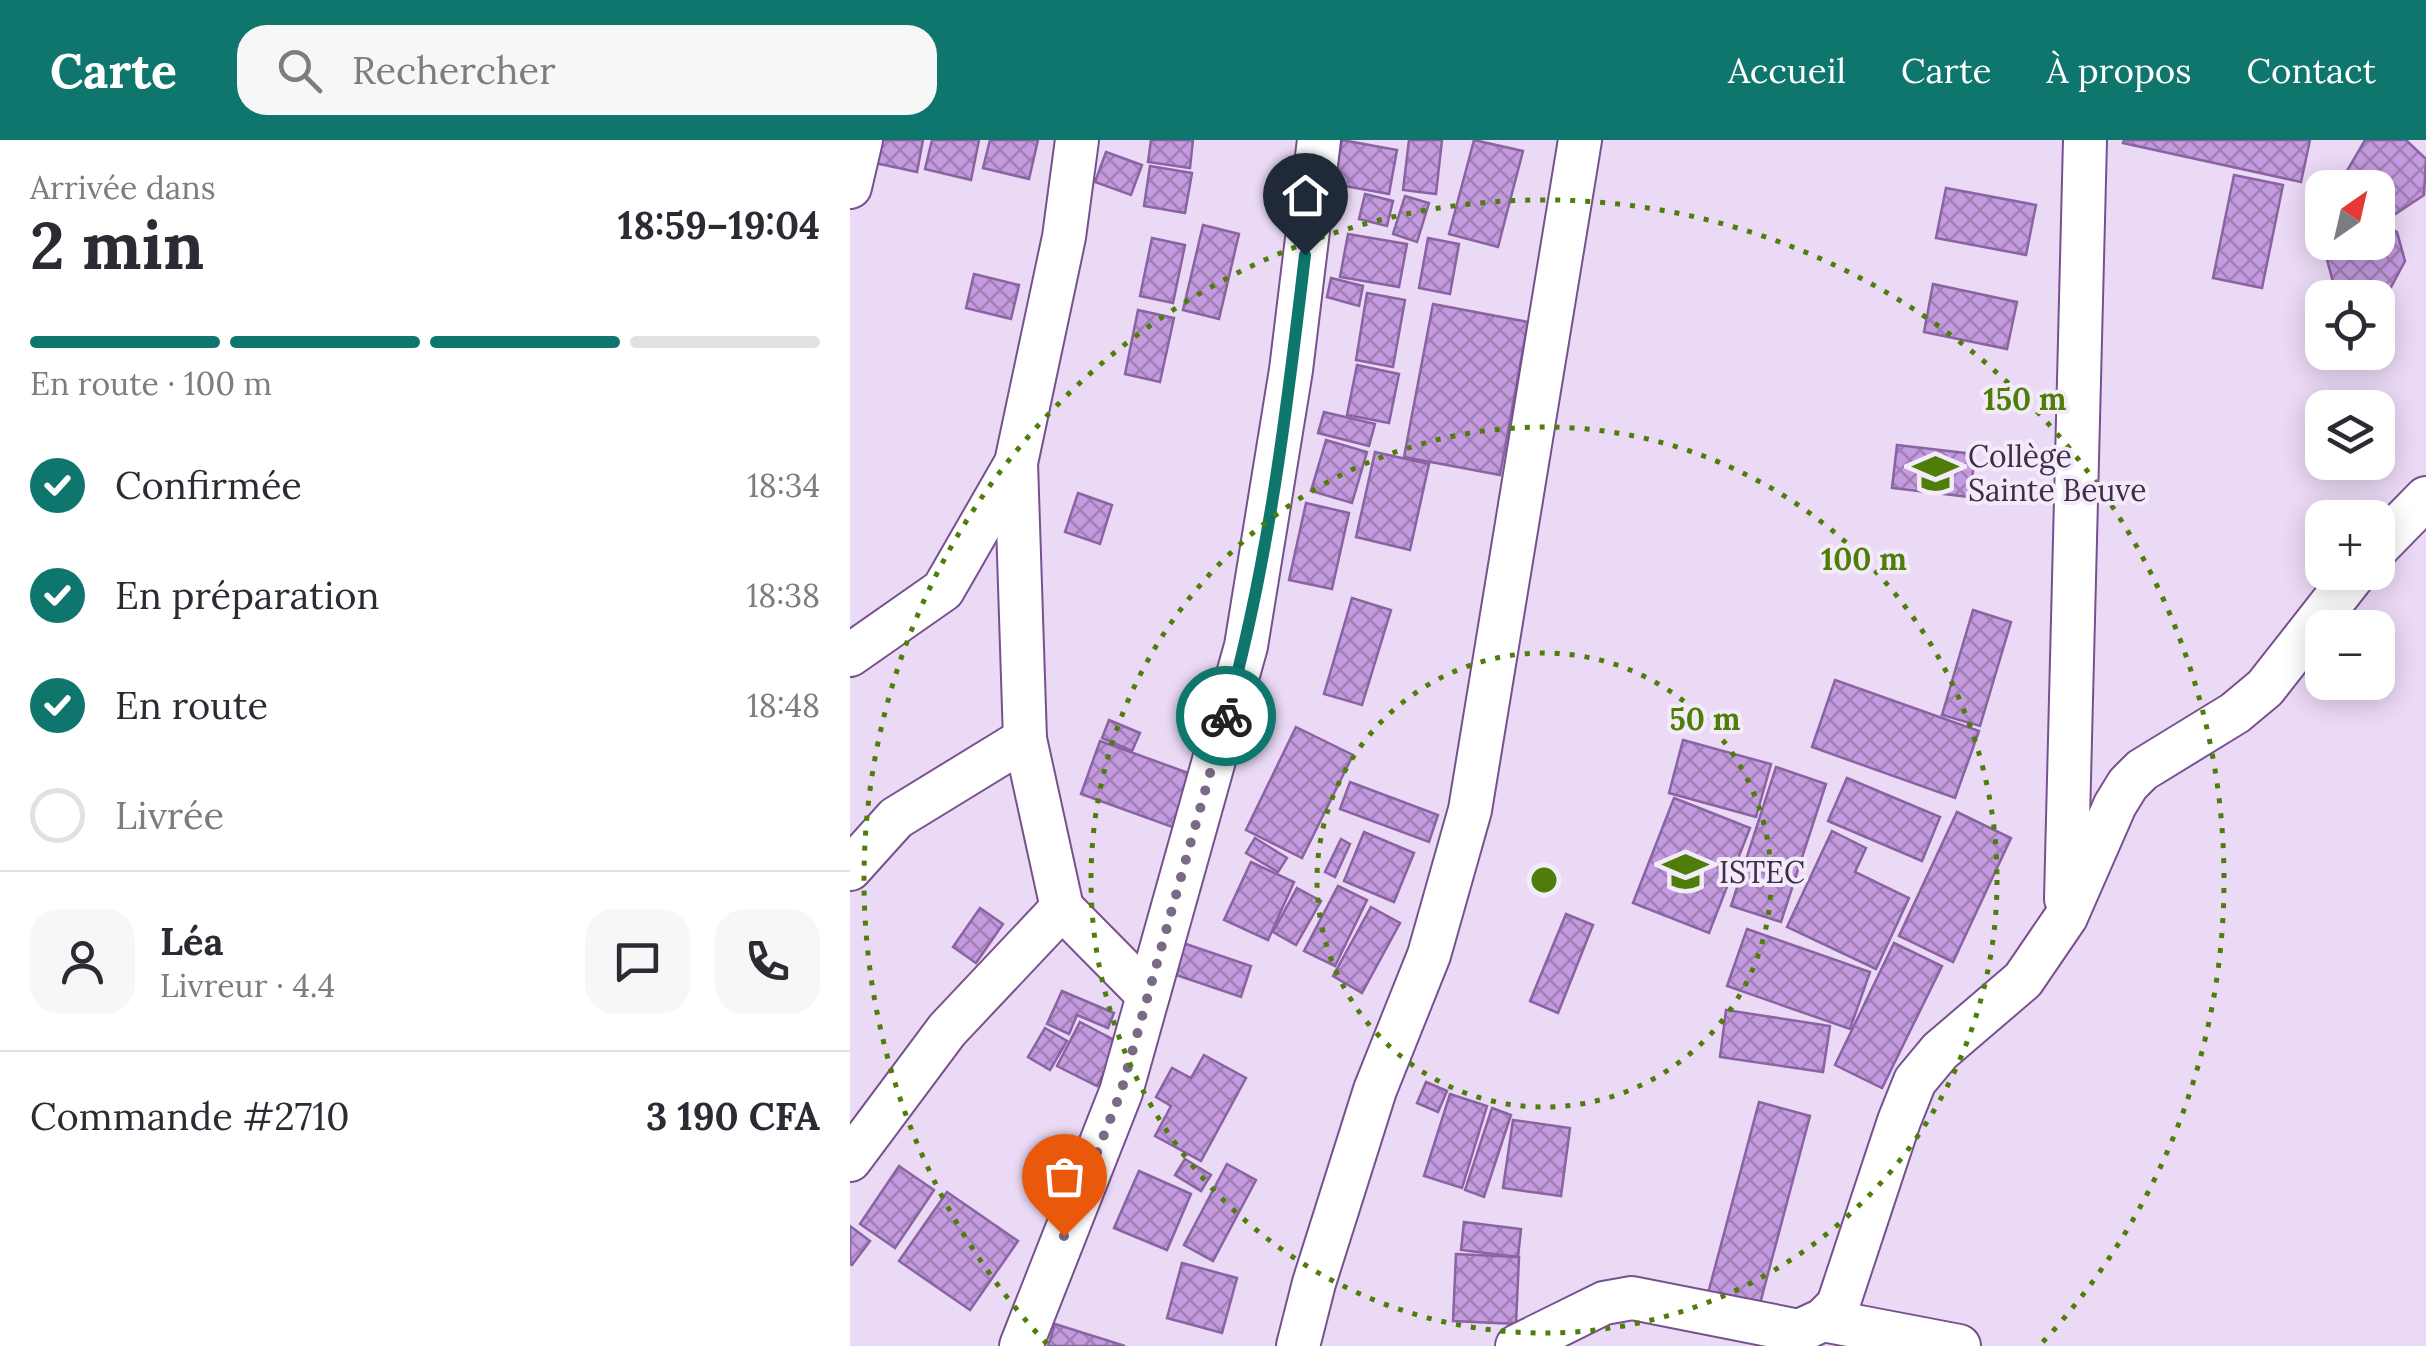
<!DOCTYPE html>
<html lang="fr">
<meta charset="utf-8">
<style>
:root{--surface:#fff;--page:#f7f7f7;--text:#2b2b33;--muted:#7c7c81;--line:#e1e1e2;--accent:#0f766e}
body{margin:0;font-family:Lora,serif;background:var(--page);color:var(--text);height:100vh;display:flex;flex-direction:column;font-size:38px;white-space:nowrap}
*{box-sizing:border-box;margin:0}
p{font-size:32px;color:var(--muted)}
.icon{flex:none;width:55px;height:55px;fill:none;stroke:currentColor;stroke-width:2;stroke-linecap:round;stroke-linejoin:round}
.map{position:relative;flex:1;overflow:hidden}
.drawer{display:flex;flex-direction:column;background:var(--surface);width:850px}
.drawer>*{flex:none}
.needle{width:65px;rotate:34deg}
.controls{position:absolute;left:1455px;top:30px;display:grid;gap:20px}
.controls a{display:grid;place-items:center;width:90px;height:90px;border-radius:20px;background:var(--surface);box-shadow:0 5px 25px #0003;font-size:50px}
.pin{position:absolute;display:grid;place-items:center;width:85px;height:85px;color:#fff;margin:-102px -42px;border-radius:50% 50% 50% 0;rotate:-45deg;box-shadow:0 0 10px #0007}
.pin .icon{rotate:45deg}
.courier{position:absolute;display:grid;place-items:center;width:100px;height:100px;margin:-50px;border:8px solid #0f766e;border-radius:50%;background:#fff;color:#222;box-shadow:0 2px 12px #0007}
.head em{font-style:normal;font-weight:700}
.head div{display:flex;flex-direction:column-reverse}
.head{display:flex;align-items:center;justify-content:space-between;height:170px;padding:0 30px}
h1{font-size:65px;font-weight:700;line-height:75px}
.bar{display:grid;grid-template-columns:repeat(4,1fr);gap:15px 10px;align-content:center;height:120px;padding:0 30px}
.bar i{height:12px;border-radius:8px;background:var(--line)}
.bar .on{background:var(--accent)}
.bar p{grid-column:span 4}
.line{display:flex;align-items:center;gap:25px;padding:0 30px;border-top:2px solid var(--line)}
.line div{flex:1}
.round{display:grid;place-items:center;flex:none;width:105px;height:105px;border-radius:30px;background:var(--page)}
ol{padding:0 30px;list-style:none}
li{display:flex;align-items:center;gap:30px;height:110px}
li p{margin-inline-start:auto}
li .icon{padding:10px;border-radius:50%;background:var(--accent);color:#fff;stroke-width:4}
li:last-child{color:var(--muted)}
li i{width:55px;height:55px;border:5px solid var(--line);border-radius:50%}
header{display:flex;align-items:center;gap:60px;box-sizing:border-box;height:140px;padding:0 50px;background:var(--accent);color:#fff}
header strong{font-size:48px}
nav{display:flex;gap:55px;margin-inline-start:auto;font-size:35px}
.search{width:700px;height:90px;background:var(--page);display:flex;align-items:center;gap:25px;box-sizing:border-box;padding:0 35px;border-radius:30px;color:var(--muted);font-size:38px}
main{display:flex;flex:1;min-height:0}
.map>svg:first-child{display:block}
</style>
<header>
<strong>Carte</strong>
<div class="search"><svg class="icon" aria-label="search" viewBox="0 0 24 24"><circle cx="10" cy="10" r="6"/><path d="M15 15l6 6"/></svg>Rechercher</div>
<nav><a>Accueil</a><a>Carte</a><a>À propos</a><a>Contact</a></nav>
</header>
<main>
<section class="drawer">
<div class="head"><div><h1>2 min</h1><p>Arrivée dans</p></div><em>18:59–19:04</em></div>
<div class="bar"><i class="on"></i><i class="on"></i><i class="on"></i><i></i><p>En route · 100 m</p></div>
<ol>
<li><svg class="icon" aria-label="check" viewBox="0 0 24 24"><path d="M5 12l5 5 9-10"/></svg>Confirmée<p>18:34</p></li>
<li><svg class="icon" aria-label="check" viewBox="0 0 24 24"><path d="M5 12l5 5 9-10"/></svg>En préparation<p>18:38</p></li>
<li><svg class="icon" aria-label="check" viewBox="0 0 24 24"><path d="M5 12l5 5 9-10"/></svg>En route<p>18:48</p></li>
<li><i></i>Livrée</li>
</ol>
<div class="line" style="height:180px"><a class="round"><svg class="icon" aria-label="person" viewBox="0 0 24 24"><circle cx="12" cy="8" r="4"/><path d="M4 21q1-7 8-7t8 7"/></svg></a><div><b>Léa</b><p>Livreur · 4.4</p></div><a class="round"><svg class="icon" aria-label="chat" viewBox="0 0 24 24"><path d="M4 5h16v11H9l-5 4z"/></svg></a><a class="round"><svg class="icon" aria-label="phone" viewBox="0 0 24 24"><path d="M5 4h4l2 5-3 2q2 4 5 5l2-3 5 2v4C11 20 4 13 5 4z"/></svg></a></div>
<div class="line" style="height:130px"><div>Commande #2710</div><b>3 190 CFA</b></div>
</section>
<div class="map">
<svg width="1576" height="1206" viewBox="0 0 1576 1206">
<defs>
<pattern id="building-cross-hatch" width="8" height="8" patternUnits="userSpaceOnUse" patternTransform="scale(2.5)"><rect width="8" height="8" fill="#c39bde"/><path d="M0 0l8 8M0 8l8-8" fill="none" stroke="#a07fb6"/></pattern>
</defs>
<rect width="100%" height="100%" fill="#ebdaf6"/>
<!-- building -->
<g fill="url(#building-cross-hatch)" stroke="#8a63a2" stroke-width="2.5">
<polygon points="30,0 73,0 67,32 25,23"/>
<polygon points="82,0 129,0 121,40 75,29"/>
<polygon points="140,0 188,0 179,39 133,28"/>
<polygon points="301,0 343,0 340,28 298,22"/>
<polygon points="492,0 547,10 539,54 484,44"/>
<polygon points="559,0 592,0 586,54 553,50"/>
<polygon points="624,0 673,11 648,107 599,94"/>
<polygon points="1274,0 1460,0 1451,42 1273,3"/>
<polygon points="1515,0 1556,0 1576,19 1574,55 1544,75 1528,70 1528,48 1503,48 1497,31"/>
<polygon points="256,12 292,25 281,55 245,42"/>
<polygon points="300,26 342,33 335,73 294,66"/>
<polygon points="1384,35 1433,45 1412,148 1363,138"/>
<polygon points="1096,48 1186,65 1176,115 1086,98"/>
<polygon points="515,54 543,61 537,86 509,79"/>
<polygon points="555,56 579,63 567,102 543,94"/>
<polygon points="1528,81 1547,92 1555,121 1540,149 1511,157 1483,142 1475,112 1480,102 1528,102"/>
<polygon points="353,85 389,94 369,179 333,170"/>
<polygon points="498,94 557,104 549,147 490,137"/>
<polygon points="302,98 335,105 323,163 290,156"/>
<polygon points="578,98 609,104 600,154 569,148"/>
<polygon points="124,134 169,145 161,179 116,168"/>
<polygon points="481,138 513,146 509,166 477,157"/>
<polygon points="1083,144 1167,162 1157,209 1074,192"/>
<polygon points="517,153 555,160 543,227 506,220"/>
<polygon points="583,164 678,182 650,335 554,317"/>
<polygon points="288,170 324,178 310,242 275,234"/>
<polygon points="507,225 549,234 539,283 497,275"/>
<polygon points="474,272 525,284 519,306 468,293"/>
<polygon points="476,300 517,312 502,363 461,351"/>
<polygon points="1047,305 1125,314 1120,357 1042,348"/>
<polygon points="525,312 579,324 560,410 506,397"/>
<polygon points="228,353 262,365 250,404 215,392"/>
<polygon points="456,363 499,373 482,449 439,440"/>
<polygon points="502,458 541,470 512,565 474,554"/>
<polygon points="1123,470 1161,482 1130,586 1092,575"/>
<polygon points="985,540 1129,591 1105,658 962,607"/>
<polygon points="259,580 290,593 282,611 252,598"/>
<polygon points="446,587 503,615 452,718 396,690"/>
<polygon points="833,600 921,624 906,677 819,653"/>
<polygon points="250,601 344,635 325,688 231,654"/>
<polygon points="926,627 976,644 931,782 881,766"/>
<polygon points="997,638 1090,677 1072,721 978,681"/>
<polygon points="500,642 588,675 579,702 490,669"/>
<polygon points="824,658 900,688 859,793 783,763"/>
<polygon points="1107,672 1161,698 1103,822 1049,796"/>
<polygon points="982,691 1016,708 1005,732 1059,758 1026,829 937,787"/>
<polygon points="514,692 564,713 544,762 494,741"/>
<polygon points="405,698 437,718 428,732 396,713"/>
<polygon points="491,699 500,704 485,737 475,732"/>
<polygon points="401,722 444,742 418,800 374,780"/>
<polygon points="488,746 517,760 485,826 454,811"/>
<polygon points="447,748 471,761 446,805 423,792"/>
<polygon points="521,767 550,783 512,853 483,836"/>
<polygon points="130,768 153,784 126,823 103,807"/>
<polygon points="716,774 743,785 708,873 680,861"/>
<polygon points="897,789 1020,832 1000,889 877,846"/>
<polygon points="333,803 401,826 391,857 323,834"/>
<polygon points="1044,803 1092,826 1032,948 985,925"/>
<polygon points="212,851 264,873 258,888 227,875 219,894 197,884"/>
<polygon points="876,870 980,886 973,932 870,917"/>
<polygon points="230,882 270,903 247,946 207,926"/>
<polygon points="195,888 217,901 200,930 178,917"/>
<polygon points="354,915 396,938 351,1021 305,996 321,966 306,957 322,928 341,938"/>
<polygon points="576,942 597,951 588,972 567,963"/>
<polygon points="600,954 637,966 612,1048 574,1036"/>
<polygon points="909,962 960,976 907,1175 856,1161"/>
<polygon points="642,968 661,975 634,1057 615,1050"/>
<polygon points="663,980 720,988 711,1056 653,1048"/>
<polygon points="335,1019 361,1035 351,1051 325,1035"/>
<polygon points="377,1024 406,1040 363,1121 334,1105"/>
<polygon points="49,1026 84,1050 45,1108 10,1084"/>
<polygon points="289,1031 341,1054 317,1110 264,1088"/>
<polygon points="97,1052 168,1101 120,1170 49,1121"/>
<polygon points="614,1082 671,1089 668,1117 611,1110"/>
<polygon points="0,1086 20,1101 2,1125 0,1124"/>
<polygon points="606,1114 669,1117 666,1184 603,1181"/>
<polygon points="332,1123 387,1138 372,1193 317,1178"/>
<polygon points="205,1184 275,1206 198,1206"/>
</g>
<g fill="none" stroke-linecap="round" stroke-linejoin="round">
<defs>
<g id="minor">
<polyline points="0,47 11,0"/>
<polyline points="166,323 175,599 212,768 298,855"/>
<polyline points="1528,407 1576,358"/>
<polyline points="0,515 93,450 166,323 214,97 227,0"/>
<polyline points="0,729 46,678 175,599"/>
<polyline points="1216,759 1235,0"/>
<polyline points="0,1020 97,890 212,768"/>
<polyline points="973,1180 1109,1206"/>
<polyline points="171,1206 271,952 396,506 441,230 469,0"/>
<polyline points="448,1206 464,1143 525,950 579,815 620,670 730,0"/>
<polyline points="667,1206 754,1163 782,1158 949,1191 973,1180 988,1165 1049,981 1065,941 1090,911 1173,840 1216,777 1265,665 1278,644 1292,630 1385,573 1415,548 1506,432"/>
</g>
</defs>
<!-- minor casing -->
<use href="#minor" stroke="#77518f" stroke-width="46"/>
<!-- minor -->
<use href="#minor" stroke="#fff" stroke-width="42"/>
</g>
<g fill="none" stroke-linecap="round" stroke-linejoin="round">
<!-- done -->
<polyline stroke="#7b6a86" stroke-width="10" stroke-dasharray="0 18" points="214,1096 271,952 376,576"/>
<!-- route -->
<path stroke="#0f766e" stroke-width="12" d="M376,576C418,427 437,269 455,115"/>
</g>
<!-- distance rings -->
<g fill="none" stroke="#4e7e09" stroke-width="5" stroke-dasharray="5 10">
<circle cx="694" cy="740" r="227"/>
<circle cx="694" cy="740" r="453"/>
<path d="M197 1204A680 680 0 1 1 1191 1204"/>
</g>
<!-- icons -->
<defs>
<symbol id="school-bare" viewBox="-9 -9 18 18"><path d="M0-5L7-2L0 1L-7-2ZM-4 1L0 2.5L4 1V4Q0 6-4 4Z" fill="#4e7e09" stroke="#f3ebf9" stroke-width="2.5" paint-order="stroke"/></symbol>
</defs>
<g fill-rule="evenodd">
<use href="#school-bare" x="1054" y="302" width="63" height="63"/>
<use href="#school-bare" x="804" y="700" width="63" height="63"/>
</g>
<g text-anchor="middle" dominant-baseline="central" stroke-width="8" stroke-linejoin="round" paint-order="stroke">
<!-- poi labels -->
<g font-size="30" fill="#3f2e4a" stroke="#f3ebf9" text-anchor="start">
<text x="1118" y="316">Collège<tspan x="1118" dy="34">Sainte Beuve</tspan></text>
<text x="869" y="732">ISTEC</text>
</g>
</g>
<circle cx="694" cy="740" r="15" fill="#4e7e09" stroke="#f3ebf9" stroke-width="5"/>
<g font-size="30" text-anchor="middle" font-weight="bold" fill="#4e7e09" stroke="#f3ebf9" stroke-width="8" stroke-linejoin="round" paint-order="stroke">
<text x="1175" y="270">150 m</text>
<text x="1014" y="430">100 m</text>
<text x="855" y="590">50 m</text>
</g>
</svg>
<div class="controls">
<a><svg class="needle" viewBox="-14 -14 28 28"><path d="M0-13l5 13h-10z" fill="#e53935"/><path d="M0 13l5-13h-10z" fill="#7c7c81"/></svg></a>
<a><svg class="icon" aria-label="locate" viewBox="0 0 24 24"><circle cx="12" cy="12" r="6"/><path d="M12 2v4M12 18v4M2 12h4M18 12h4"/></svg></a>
<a><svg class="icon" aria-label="layers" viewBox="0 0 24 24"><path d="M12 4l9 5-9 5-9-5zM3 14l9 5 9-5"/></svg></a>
<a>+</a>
<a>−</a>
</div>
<div class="pin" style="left:214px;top:1096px;background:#ea580c"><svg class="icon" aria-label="bag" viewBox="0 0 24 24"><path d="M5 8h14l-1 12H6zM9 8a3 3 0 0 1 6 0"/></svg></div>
<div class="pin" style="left:455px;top:115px;background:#1f2937"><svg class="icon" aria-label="home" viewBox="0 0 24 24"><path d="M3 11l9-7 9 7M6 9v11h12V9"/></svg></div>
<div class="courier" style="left:376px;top:576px"><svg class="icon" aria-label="bike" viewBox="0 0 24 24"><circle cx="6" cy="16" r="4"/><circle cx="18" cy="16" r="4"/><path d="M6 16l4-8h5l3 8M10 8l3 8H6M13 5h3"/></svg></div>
</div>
</main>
